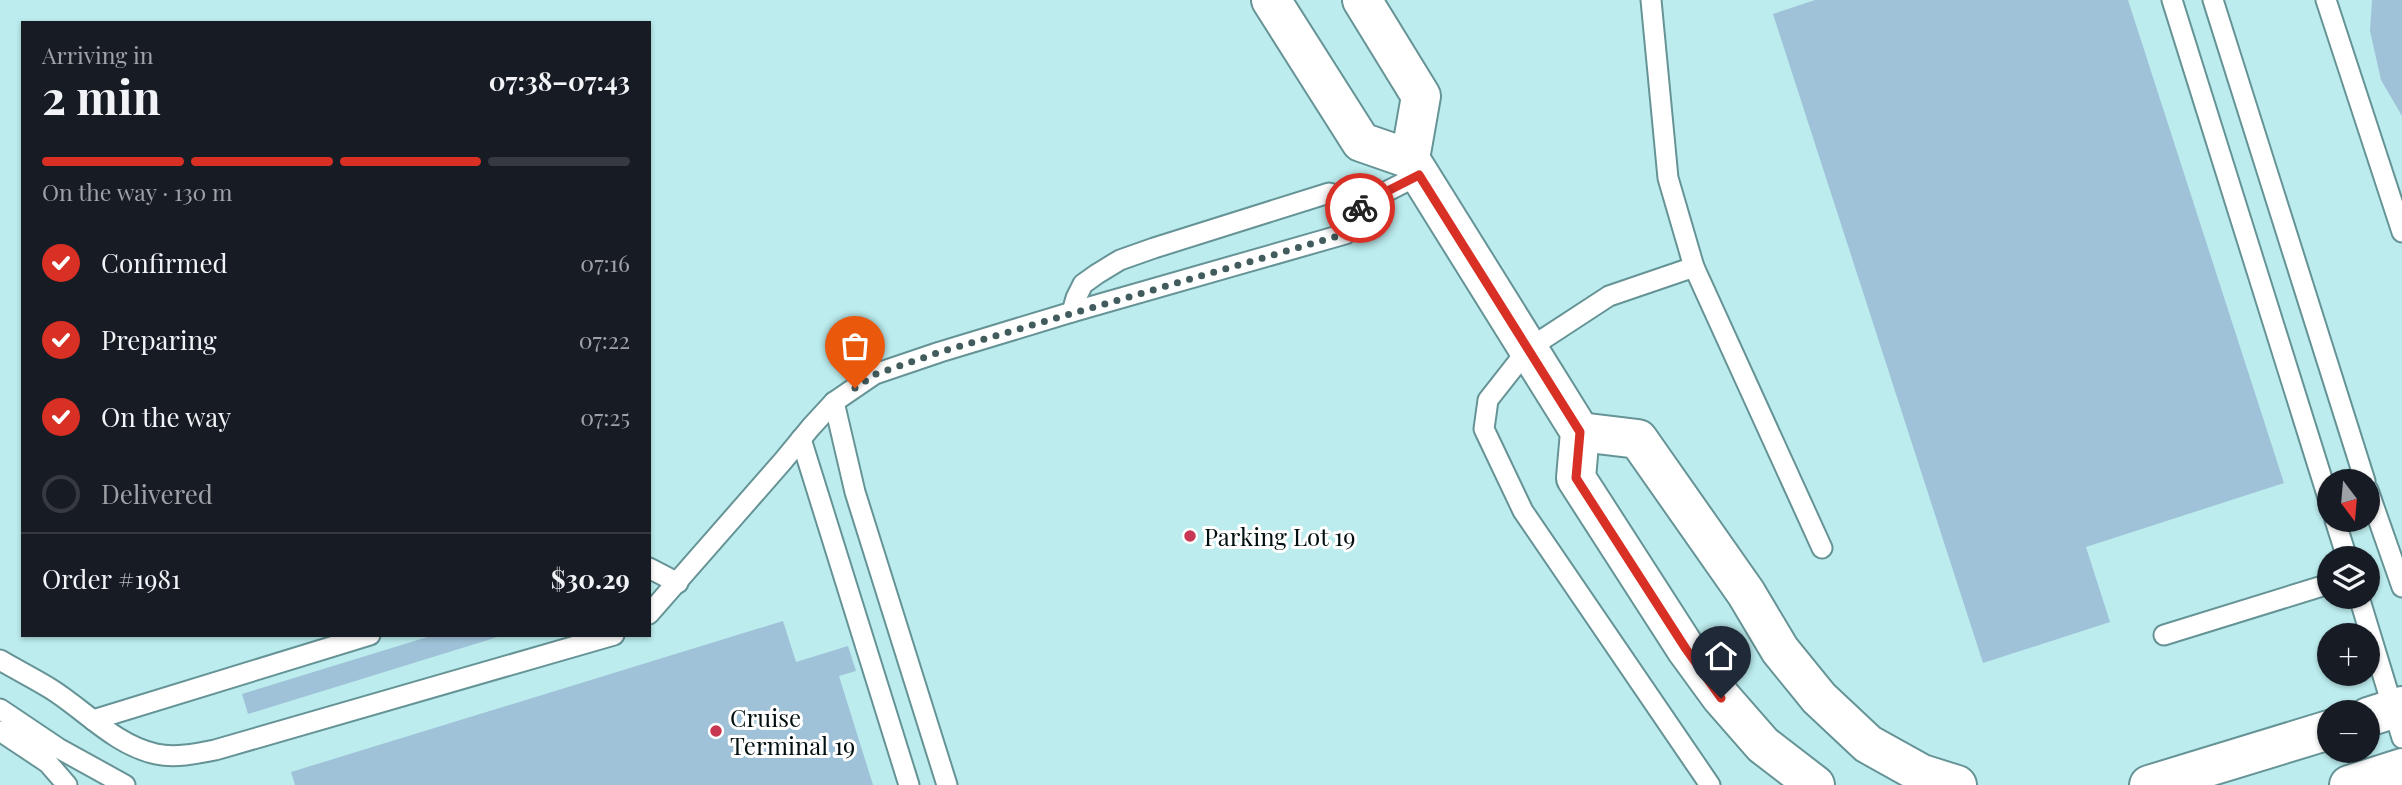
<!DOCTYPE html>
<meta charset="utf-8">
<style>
:root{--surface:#171b24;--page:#242831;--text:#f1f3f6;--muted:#9ea1a6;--line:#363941;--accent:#d93025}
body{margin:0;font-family:"Playfair Display",serif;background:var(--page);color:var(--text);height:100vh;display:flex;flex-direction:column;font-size:26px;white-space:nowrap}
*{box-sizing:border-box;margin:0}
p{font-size:23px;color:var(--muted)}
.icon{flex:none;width:38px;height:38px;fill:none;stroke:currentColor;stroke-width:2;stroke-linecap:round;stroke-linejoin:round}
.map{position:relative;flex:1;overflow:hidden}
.drawer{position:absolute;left:21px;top:21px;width:630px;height:616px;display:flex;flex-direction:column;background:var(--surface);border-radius:0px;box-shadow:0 2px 5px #0004}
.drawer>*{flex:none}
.needle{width:46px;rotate:164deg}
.controls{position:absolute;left:2317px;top:469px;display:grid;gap:14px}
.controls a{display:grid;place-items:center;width:63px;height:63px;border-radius:50%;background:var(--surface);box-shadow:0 2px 5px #0004;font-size:35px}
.pin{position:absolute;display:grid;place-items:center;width:60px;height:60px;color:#fff;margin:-72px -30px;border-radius:50% 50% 50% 0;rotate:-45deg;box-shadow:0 0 7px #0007}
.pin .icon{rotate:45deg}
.courier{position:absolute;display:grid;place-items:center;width:70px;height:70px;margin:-35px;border:5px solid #d93025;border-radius:50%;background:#fff;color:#222;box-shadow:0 2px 9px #0007}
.summary em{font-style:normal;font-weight:700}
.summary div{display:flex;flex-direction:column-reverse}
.summary{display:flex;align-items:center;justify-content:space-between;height:119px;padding:0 21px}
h1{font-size:46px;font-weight:700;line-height:52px}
.bar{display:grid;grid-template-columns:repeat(4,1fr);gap:10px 7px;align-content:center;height:84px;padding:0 21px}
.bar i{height:9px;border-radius:5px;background:var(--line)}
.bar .selected{background:var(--accent)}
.bar p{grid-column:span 4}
.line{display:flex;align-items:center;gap:18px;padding:0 21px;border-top:2px solid var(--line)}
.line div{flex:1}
ol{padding:0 21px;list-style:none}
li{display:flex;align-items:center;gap:21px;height:77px}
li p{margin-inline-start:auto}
li .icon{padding:7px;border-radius:50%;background:var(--accent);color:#fff;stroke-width:4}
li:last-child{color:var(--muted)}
li i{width:38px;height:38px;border:4px solid var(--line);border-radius:50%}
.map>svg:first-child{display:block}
</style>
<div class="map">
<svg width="2402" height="785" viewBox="0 0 2402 785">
<rect width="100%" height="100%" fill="#bcecee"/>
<!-- building -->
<g fill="#9fc2d8">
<polygon points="1815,0 2128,0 2284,483 2086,547 2110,622 1983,663 1773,14"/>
<polygon points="2372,0 2402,0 2402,116 2381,80 2370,31"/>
<polygon points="783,621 796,662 848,646 856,671 839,676 873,785 295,785 291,772"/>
<polygon points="434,635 501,636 248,714 242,694"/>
</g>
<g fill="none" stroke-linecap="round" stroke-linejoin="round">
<defs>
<g id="service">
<polyline points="1651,0 1668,178 1694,267"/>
<polyline points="2172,0 2329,501"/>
<polyline points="2213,0 2365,481"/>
<polyline points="2326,0 2402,232"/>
<polyline points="1072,312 1076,298 1083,284 1097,274 1120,260 1154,248 1329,193 1362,204"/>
<polyline points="834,402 855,492 947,785"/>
<polyline points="801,439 909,785"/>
<polyline points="2368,490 2402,587"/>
<polyline points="2335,520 2347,558"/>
<polyline points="649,568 678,583"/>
<polyline points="2359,597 2402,738"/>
<polyline points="649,614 783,461 811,427 834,402 875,374 940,352 1072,312 1345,234 1362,204 1419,175"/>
<polyline points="2164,635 2329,584"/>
<path d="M0,660C17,670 35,679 51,689C86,711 115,745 156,754C175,758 195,754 215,750L614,635"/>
<polyline points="0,709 58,748 125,785"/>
<polyline points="93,720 370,635"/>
<polyline points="0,731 48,763 67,785"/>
<polyline points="1710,785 1523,511 1484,429 1488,400 1528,349 1609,296 1694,267 1822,548"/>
</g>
<g id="tertiary">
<polyline points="1271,0 1361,142 1410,159 1580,432 1576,478 1686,649 1721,697 1763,745 1815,785"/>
<polyline points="1362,0 1421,96 1410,159"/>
<polyline points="1580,432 1638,439 1746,593 1780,650 1819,698 1868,744 1922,774 1957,785"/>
<polyline points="2368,717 2402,706"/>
<polyline points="2149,785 2329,730"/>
<polyline points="2349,785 2402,768"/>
</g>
</defs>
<!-- service casing -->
<use href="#service" stroke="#669396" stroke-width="23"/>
<!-- tertiary casing -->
<use href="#tertiary" stroke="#669396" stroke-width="42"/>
<!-- service -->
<use href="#service" stroke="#fff" stroke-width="19"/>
<!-- tertiary -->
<use href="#tertiary" stroke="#fff" stroke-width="38"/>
</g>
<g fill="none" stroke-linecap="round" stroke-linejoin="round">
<!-- done -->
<polyline stroke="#425c5e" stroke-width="7" stroke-dasharray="0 12.6" points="855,388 876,374 940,352 1345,234 1360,208"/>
<!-- route -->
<polyline stroke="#d93025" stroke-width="9" points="1360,208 1362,204 1419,175 1580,432 1576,478 1686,649 1721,698"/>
</g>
<!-- markers -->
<g fill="#c73751" stroke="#fff" stroke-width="2.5">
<circle cx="1190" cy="536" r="7"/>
<circle cx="716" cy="731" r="7"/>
</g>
<g text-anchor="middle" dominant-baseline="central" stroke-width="6" stroke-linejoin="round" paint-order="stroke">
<!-- poi labels -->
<g font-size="24" fill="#010f10" stroke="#fff" text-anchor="start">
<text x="1204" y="536">Parking Lot 19</text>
<text x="730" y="717">Cruise<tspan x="730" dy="28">Terminal 19</tspan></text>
</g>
</g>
</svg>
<div class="controls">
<a><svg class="needle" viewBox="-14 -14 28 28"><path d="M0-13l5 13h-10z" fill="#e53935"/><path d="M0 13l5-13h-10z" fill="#9ea1a6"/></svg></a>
<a><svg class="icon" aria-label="layers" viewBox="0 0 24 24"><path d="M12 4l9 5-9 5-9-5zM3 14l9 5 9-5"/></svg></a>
<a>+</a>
<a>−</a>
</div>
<div class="pin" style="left:855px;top:388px;background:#ea580c"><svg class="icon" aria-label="bag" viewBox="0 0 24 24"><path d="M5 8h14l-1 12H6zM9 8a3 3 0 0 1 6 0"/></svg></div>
<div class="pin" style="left:1721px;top:698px;background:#1f2937"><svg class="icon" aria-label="home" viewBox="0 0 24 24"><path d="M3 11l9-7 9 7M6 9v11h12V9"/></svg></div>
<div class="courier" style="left:1360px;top:208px"><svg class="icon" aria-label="bike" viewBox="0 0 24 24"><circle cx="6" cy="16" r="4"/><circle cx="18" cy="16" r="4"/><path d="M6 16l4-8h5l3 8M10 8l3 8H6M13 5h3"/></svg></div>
<section class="drawer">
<div class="summary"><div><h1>2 min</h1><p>Arriving in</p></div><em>07:38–07:43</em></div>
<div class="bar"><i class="selected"></i><i class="selected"></i><i class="selected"></i><i></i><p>On the way · 130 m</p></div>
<ol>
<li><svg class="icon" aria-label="check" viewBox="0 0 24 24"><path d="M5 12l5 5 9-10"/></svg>Confirmed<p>07:16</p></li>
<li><svg class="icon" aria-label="check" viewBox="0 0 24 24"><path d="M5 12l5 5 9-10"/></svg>Preparing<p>07:22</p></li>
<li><svg class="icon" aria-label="check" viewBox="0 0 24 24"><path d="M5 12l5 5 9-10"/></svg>On the way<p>07:25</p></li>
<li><i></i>Delivered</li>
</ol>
<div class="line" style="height:91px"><div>Order #1981</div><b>$30.29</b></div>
</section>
</div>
